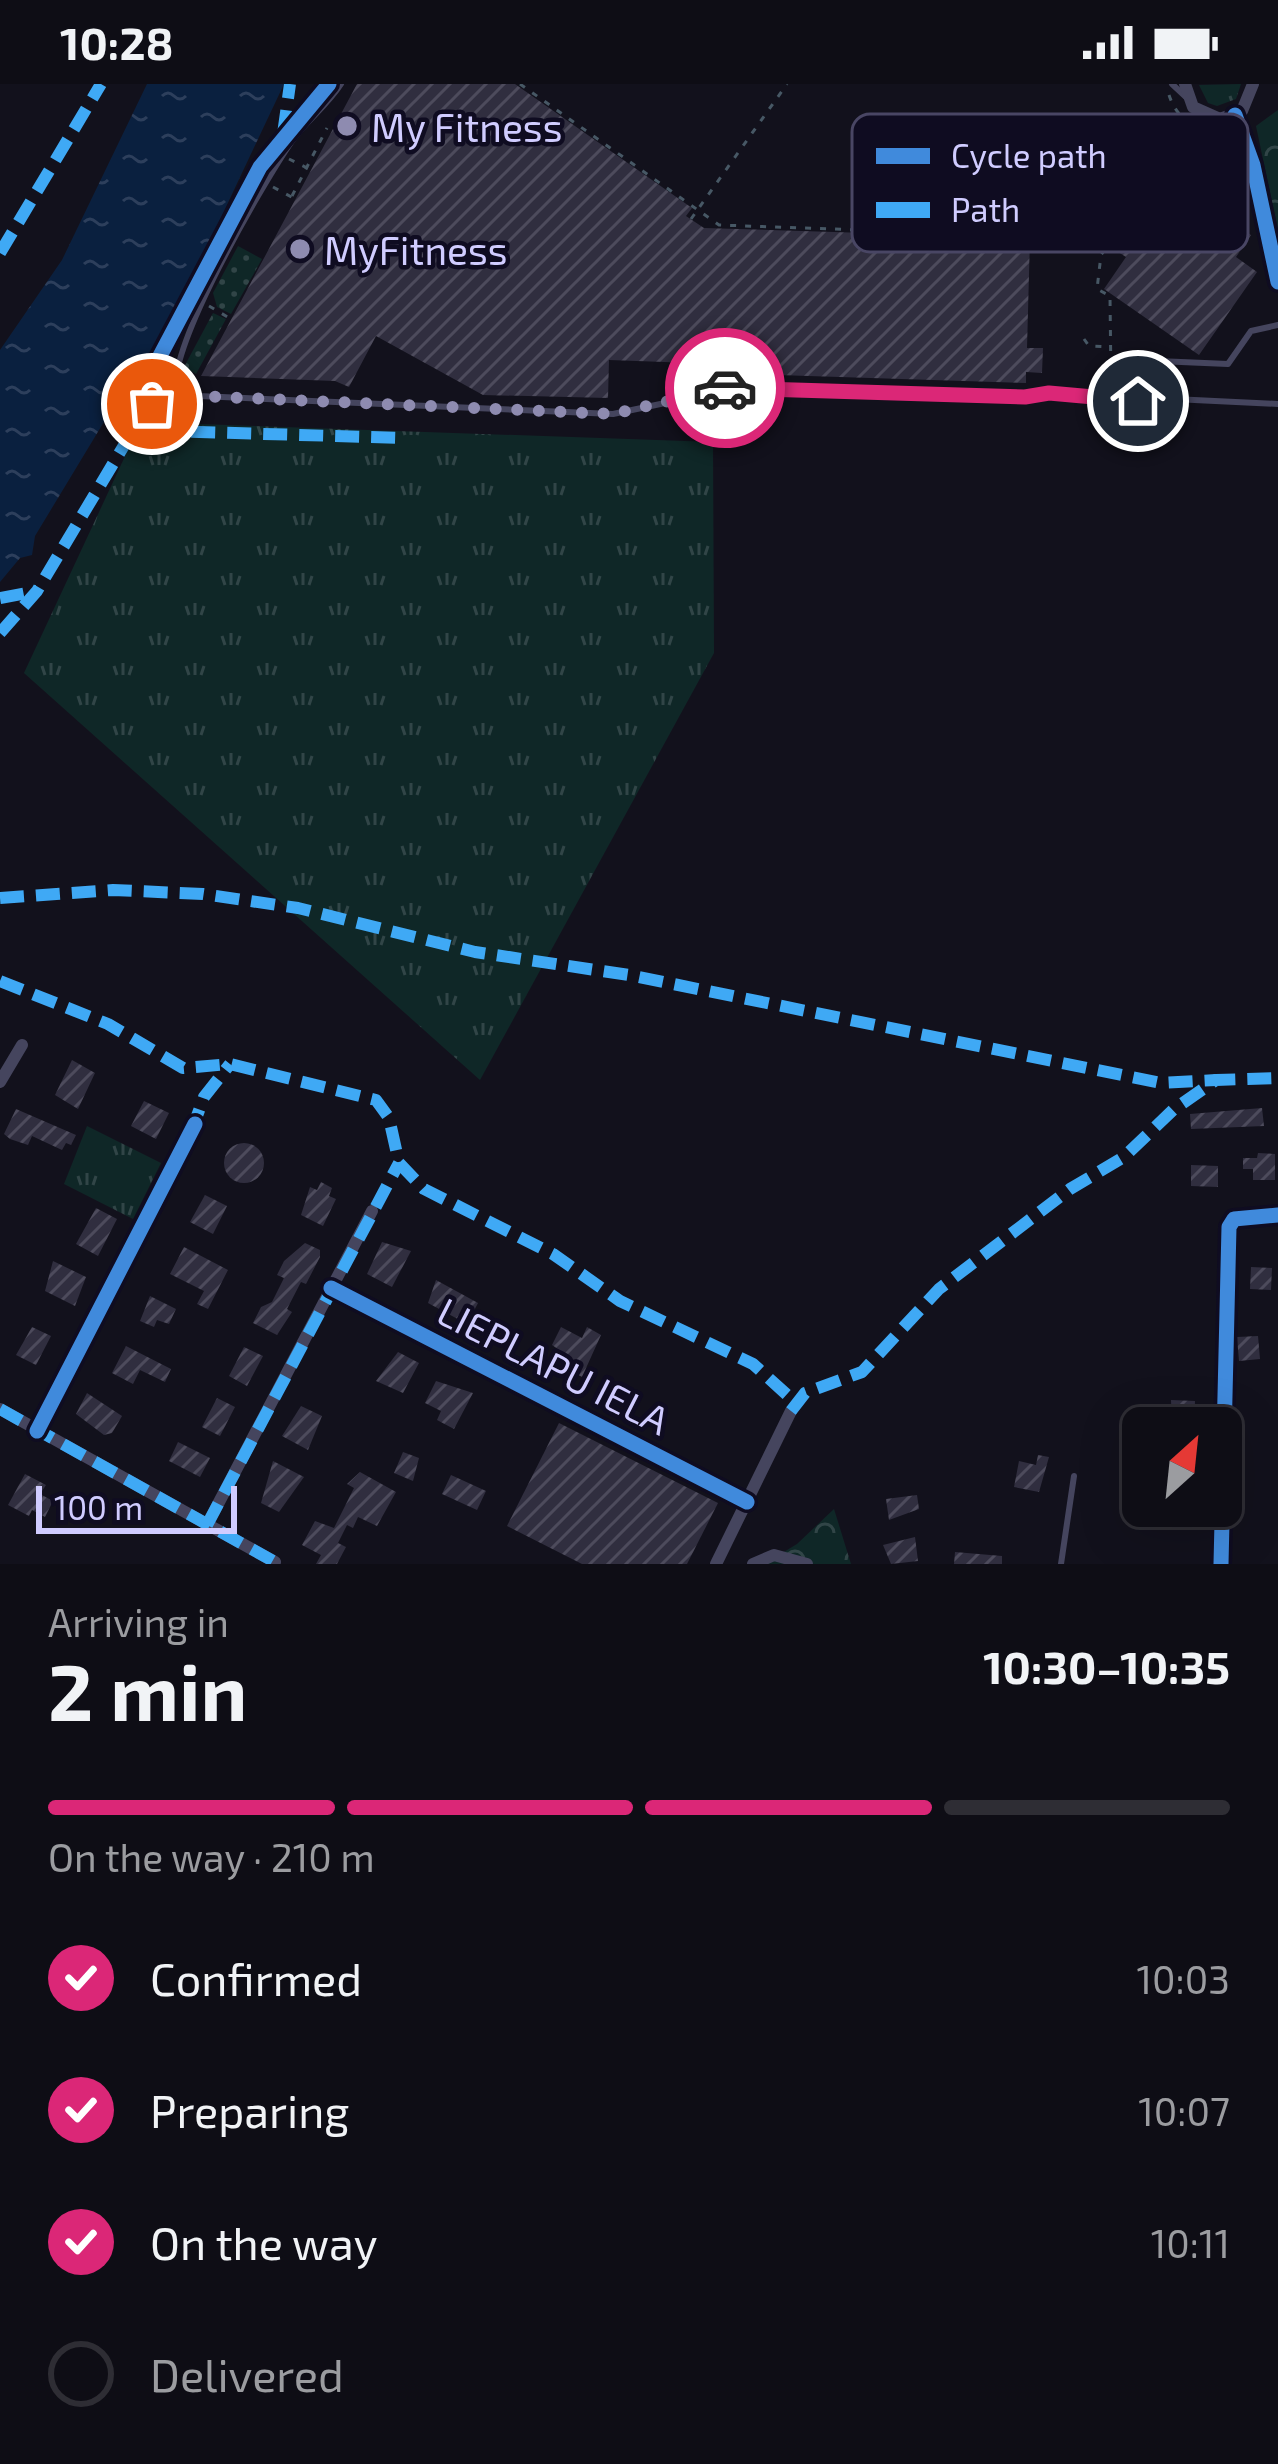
<!DOCTYPE html>
<meta charset="utf-8">
<style>
:root{--surface:#0e0d15;--page:#1c1b22;--text:#f1f3f6;--muted:#9b9ca0;--line:#2e2d34;--accent:#db2777}
body{margin:0;font-family:"Exo 2",sans-serif;background:var(--page);color:var(--text);height:100vh;display:flex;flex-direction:column;font-size:45px;white-space:nowrap}
*{box-sizing:border-box;margin:0}
p{font-size:39px;color:var(--muted)}
.icon{flex:none;width:66px;height:66px;fill:none;stroke:currentColor;stroke-width:2;stroke-linecap:round;stroke-linejoin:round}
.map{position:relative;height:1480px;overflow:hidden}
.drawer{display:flex;flex-direction:column;background:var(--surface);flex:1}
.drawer>*{flex:none}
.needle{width:78px;rotate:27deg}
.tools{position:absolute;left:1122px;top:1323px;display:grid;gap:24px}
.tools a{display:grid;place-items:center;width:120px;height:120px;border-radius:18px;background:var(--surface);box-shadow:0 12px 48px #0002,0 0 0 3px var(--line);font-size:60px}
.scale{position:absolute;left:36px;bottom:30px;width:201px;box-sizing:border-box;padding-left:12px;border:6px solid #d0ccff;border-top:0;font-size:33px;line-height:42px;white-space:nowrap;color:#d0ccff;-webkit-text-stroke:9px #0f0c21;paint-order:stroke}
.pin{position:absolute;display:grid;place-items:center;width:102px;height:102px;color:#fff;margin:-51px;border:6px solid #fff;border-radius:50%;box-shadow:0 3px 12px #0007}
.courier{position:absolute;display:grid;place-items:center;width:120px;height:120px;margin:-60px;border:9px solid #db2777;border-radius:50%;background:#fff;color:#222;box-shadow:0 3px 15px #0007}
.head em{font-style:normal;font-weight:700}
.head div{display:flex;flex-direction:column-reverse}
.head{display:flex;align-items:center;justify-content:space-between;height:204px;padding:0 48px}
h1{font-size:78px;font-weight:700;line-height:90px}
.bar{display:grid;grid-template-columns:repeat(4,1fr);gap:18px 12px;align-content:center;height:144px;padding:0 48px}
.bar i{height:15px;border-radius:9px;background:var(--line)}
.bar .active{background:var(--accent)}
.bar p{grid-column:span 4}
ol{padding:0 48px;list-style:none}
li{display:flex;align-items:center;gap:36px;height:132px}
li p{margin-inline-start:auto}
li .icon{padding:12px;border-radius:50%;background:var(--accent);color:#fff;stroke-width:4}
li:last-child{color:var(--muted)}
li i{width:66px;height:66px;border:6px solid var(--line);border-radius:50%}
.status{display:flex;justify-content:space-between;align-items:center;height:84px;padding:0 60px;background:var(--surface);direction:ltr}
.status svg{height:33px;fill:currentColor}
.map>svg:first-child{display:block}
</style>
<div class="status"><b>10:28</b><svg viewBox="0 0 49 12"><path d="M0 12V9h3v3zM5 12V6h3v6zM10 12V3h3v9zM15 12V0h3v12zM26 1h20v11H26zM47 4h2v5h-2z"/></svg></div>
<div class="map">
<svg width="1278" height="1480" viewBox="0 0 1278 1480">
<defs>
<pattern id="grass-tufts" width="24" height="20" patternUnits="userSpaceOnUse" patternTransform="scale(3)"><rect width="24" height="20" fill="#0f2727"/><path d="M3 7l-1-3M5 7V3M7 7l1-3M15 17l-1-3M17 17v-4M19 17l1-3" fill="none" stroke="#314547"/></pattern>
<pattern id="forest-crowns" width="20" height="18" patternUnits="userSpaceOnUse" patternTransform="scale(3)"><rect width="20" height="18" fill="#0f2727"/><path d="M2 6a3 3 0 1 1 6 0M12 15a3 3 0 1 1 6 0" fill="none" stroke="#314547"/></pattern>
<pattern id="park-dots" width="8" height="8" patternUnits="userSpaceOnUse" patternTransform="scale(3)"><rect width="8" height="8" fill="#0f2727"/><path d="M2 2h.1M6 6h.1" fill="none" stroke="#314547" stroke-width="1.8" stroke-linecap="round"/></pattern>
<pattern id="water-ripples" width="26" height="14" patternUnits="userSpaceOnUse" patternTransform="scale(3)"><rect width="26" height="14" fill="#0a203f"/><path d="M2 4q2-2 4 0t4 0M15 11q2-2 4 0t4 0" fill="none" stroke="#2d3f5c"/></pattern>
<pattern id="building-hatch" width="6" height="6" patternUnits="userSpaceOnUse" patternTransform="scale(3)"><rect width="6" height="6" fill="#302e3f"/><path d="M-1 1l2-2M0 6l6-6M5 7l2-2" fill="none" stroke="#4d4b5c"/></pattern>
</defs>
<rect width="100%" height="100%" fill="#12111c"/>
<!-- grass -->
<g fill="url(#grass-tufts)">
<polygon points="1241,0 1236,15 1217,22 1208,19 1199,1"/>
<polygon points="141,338 713,358 714,569 480,996 24,589"/>
<polygon points="87,1042 161,1079 133,1135 64,1100"/>
</g>
<!-- forest -->
<g fill="url(#forest-crowns)">
<polygon points="1278,26 1278,146 1256,42"/>
<polygon points="834,1425 851,1480 764,1480 797,1460"/>
</g>
<!-- park -->
<g fill="url(#park-dots)">
<polygon points="238,162 262,175 231,230 217,223 213,209"/>
<polygon points="213,229 226,235 196,290 184,283"/>
</g>
<!-- water -->
<polygon fill="url(#water-ripples)" points="147,0 284,0 174,233 142,289 119,313 35,452 32,471 20,474 0,498 0,266 62,176"/>
<!-- building -->
<g fill="url(#building-hatch)">
<polygon points="357,0 515,0 692,124 686,132 704,144 1030,154 1027,264 1043,264 1042,289 1026,288 1026,299 747,290 747,281 609,276 608,314 483,311 376,252 349,303 335,297 201,292"/>
<polygon points="1181,71 1218,97 1204,118 1251,151 1236,173 1257,188 1199,271 1104,205 1126,173 1115,166"/>
<polygon points="72,976 95,989 78,1025 55,1011"/>
<polygon points="144,1017 169,1029 156,1055 131,1042"/>
<polygon points="1262,1024 1264,1042 1191,1045 1190,1030"/>
<polygon points="16,1025 76,1051 71,1061 66,1059 62,1066 32,1052 28,1061 10,1055 4,1050"/>
<circle cx="244" cy="1079" r="20"/>
<polygon points="1258,1069 1275,1070 1275,1096 1253,1096 1253,1085 1243,1085 1243,1074 1257,1074"/>
<polygon points="1191,1081 1218,1082 1218,1103 1191,1102"/>
<polygon points="321,1098 332,1104 329,1112 336,1115 323,1142 301,1131 310,1103 317,1106"/>
<polygon points="205,1111 227,1122 213,1150 190,1138"/>
<polygon points="96,1124 117,1135 98,1172 76,1160"/>
<polygon points="382,1158 411,1167 392,1203 367,1190"/>
<polygon points="305,1159 320,1166 320,1173 306,1200 301,1198 287,1225 292,1228 277,1251 253,1239 261,1223 272,1218 284,1194 277,1191 284,1177"/>
<polygon points="184,1163 228,1186 208,1225 197,1220 204,1207 170,1190"/>
<polygon points="53,1177 86,1193 75,1222 45,1207"/>
<polygon points="1251,1183 1272,1184 1271,1206 1250,1205"/>
<polygon points="436,1196 478,1219 467,1240 428,1219"/>
<polygon points="150,1212 176,1225 169,1240 157,1236 154,1243 140,1237"/>
<polygon points="32,1243 51,1252 36,1281 16,1271"/>
<polygon points="561,1243 582,1254 587,1243 601,1251 582,1293 566,1284 571,1274 552,1261"/>
<polygon points="1258,1252 1260,1275 1239,1277 1237,1253"/>
<polygon points="126,1262 171,1285 165,1298 140,1286 133,1300 112,1289"/>
<polygon points="244,1263 263,1272 247,1302 229,1292"/>
<polygon points="398,1268 419,1279 403,1309 376,1297"/>
<polygon points="436,1297 473,1309 454,1345 437,1336 441,1327 425,1319"/>
<polygon points="87,1309 122,1332 112,1349 104,1351 76,1330"/>
<polygon points="217,1314 235,1323 220,1352 202,1343"/>
<polygon points="1171,1316 1195,1317 1194,1344 1172,1344"/>
<polygon points="301,1322 322,1332 308,1366 282,1352"/>
<polygon points="559,1339 718,1419 687,1480 582,1480 507,1442"/>
<polygon points="178,1358 210,1374 200,1393 169,1377"/>
<polygon points="403,1368 419,1374 413,1397 394,1389"/>
<polygon points="1038,1371 1049,1373 1039,1408 1014,1403 1019,1377 1036,1381"/>
<polygon points="273,1377 304,1393 279,1428 261,1419"/>
<polygon points="360,1388 396,1408 377,1442 358,1433 353,1444 347,1441 338,1459 346,1463 337,1480 316,1480 321,1471 302,1461 315,1437 334,1444 354,1404 347,1400"/>
<polygon points="25,1390 46,1401 40,1410 53,1417 45,1433 32,1426 29,1432 8,1421"/>
<polygon points="451,1391 486,1407 477,1426 442,1410"/>
<polygon points="917,1411 919,1425 889,1436 886,1415"/>
<polygon points="915,1453 918,1477 891,1480 883,1461"/>
<polygon points="955,1468 1002,1472 1002,1480 954,1480"/>
</g>
<g fill="none" stroke-linecap="round" stroke-linejoin="round">
<!-- path -->
<g stroke="#475865" stroke-width="3" stroke-dasharray="6 9" stroke-linecap="butt">
<polyline points="520,0 719,141 1029,152 1034,146 1115,149"/>
<path d="M1169,11C1181,48 1212,42 1234,69"/>
<polyline points="289,75 311,86"/>
<polyline points="273,103 295,115"/>
<polyline points="292,112 327,44"/>
<polyline points="691,135 787,0"/>
<polyline points="209,222 231,235"/>
<polyline points="1084,255 1089,262 1109,263"/>
<polyline points="1111,297 1110,212 1097,205 1101,171 1194,46"/>
</g>
<!-- service -->
<g stroke="#45455e" stroke-width="6">
<path d="M341,0C327,22 307,36 292,57C262,101 166,265 176,311L613,330L741,303L1025,313L1049,309L1278,320"/>
<polyline points="1172,0 1187,14"/>
<polyline points="1116,311 1134,276 1228,280 1251,247 1278,241"/>
<polyline points="152,320 176,311"/>
<polyline points="1061,1480 1074,1392"/>
</g>
<!-- minor -->
<g stroke="#45455e" stroke-width="12">
<polyline points="1185,0 1193,23 1220,35 1242,27 1253,0"/>
<polyline points="1235,31 1253,81 1278,198"/>
<polyline points="0,998 22,961"/>
<polyline points="331,1204 747,1418"/>
<polyline points="0,1325 275,1478"/>
<polyline points="37,1347 195,1040"/>
<polyline points="207,1441 372,1127"/>
<polyline points="716,1480 791,1327"/>
<polyline points="753,1480 774,1471 807,1480"/>
<polyline points="1221,1480 1229,1143 1234,1135 1278,1131"/>
</g>
<!-- quiet -->
<g stroke="#3fa9f5" stroke-width="12" stroke-dasharray="24 12" stroke-linecap="butt">
<polyline points="283,50 290,0"/>
<polyline points="0,169 101,0"/>
<polyline points="134,321 136,335 162,347 406,354"/>
<polyline points="0,514 37,507"/>
<polyline points="0,549 37,507 144,328"/>
<polyline points="0,814 113,806 203,810 298,824 475,868 629,891 1161,999 1216,996"/>
<polyline points="0,897 108,940 183,984 230,980 376,1016 389,1034 399,1079 424,1105 553,1170 620,1217 753,1280 795,1318"/>
<polyline points="191,1048 204,1013 230,980"/>
<polyline points="0,1325 275,1478"/>
<polyline points="791,1327 805,1309 862,1288 939,1205 1070,1105 1124,1073 1173,1026 1216,996 1278,994"/>
<polyline points="207,1441 399,1079"/>
</g>
<defs>
<g id="cycleway">
<polyline points="1235,31 1253,81 1278,198"/>
<polyline points="134,321 260,83 329,0"/>
<polyline points="331,1204 747,1418"/>
<polyline points="37,1347 195,1040"/>
<polyline points="1221,1480 1229,1143 1234,1135 1278,1131"/>
</g>
</defs>
<!-- cycleway casing -->
<use href="#cycleway" stroke="#0f0c21" stroke-width="22"/>
<!-- cycleway -->
<use href="#cycleway" stroke="#408adc" stroke-width="15"/>
</g>
<g fill="none" stroke-linecap="round" stroke-linejoin="round">
<!-- done -->
<polyline stroke="#8e8bb0" stroke-width="12" stroke-dasharray="0 21.6" points="152,320 176,311 613,330 725,304"/>
<!-- route -->
<polyline stroke="#db2777" stroke-width="15" points="725,304 1025,313 1049,309 1138,317"/>
</g>
<!-- markers -->
<g fill="#8e8bb0" stroke="#0f0c21" stroke-width="4.5">
<circle cx="347" cy="42" r="12"/>
<circle cx="300" cy="165" r="12"/>
</g>
<g text-anchor="middle" dominant-baseline="central" stroke-width="9" stroke-linejoin="round" paint-order="stroke">
<!-- poi labels -->
<g font-size="39" fill="#d0ccff" stroke="#0f0c21" text-anchor="start">
<text x="371" y="42">My Fitness</text>
<text x="324" y="165">MyFitness</text>
</g>
<!-- street labels -->
<g font-size="39" fill="#d0ccff" stroke="#0f0c21">
<text transform="translate(554 1281) rotate(27)">LIEPLAPU IELA</text>
</g>
</g>
<!-- legend -->
<rect x="852" y="30" width="396" height="138" rx="18" fill="#0f0c21" stroke="#494664" stroke-width="3"/>
<rect x="876" y="64" width="54" height="16" fill="#408adc"/>
<rect x="876" y="118" width="54" height="16" fill="#3fa9f5"/>
<g font-size="33" fill="#d0ccff">
<text x="951" y="84">Cycle path</text>
<text x="951" y="138">Path</text>
</g>
</svg>
<div class="tools">
<a><svg class="needle" viewBox="-14 -14 28 28"><path d="M0-13l5 13h-10z" fill="#e53935"/><path d="M0 13l5-13h-10z" fill="#9b9ca0"/></svg></a>
</div>
<div class="scale">100 m</div>
<div class="pin" style="left:152px;top:320px;background:#ea580c"><svg class="icon" aria-label="bag" viewBox="0 0 24 24"><path d="M5 8h14l-1 12H6zM9 8a3 3 0 0 1 6 0"/></svg></div>
<div class="pin" style="left:1138px;top:317px;background:#1f2937"><svg class="icon" aria-label="home" viewBox="0 0 24 24"><path d="M3 11l9-7 9 7M6 9v11h12V9"/></svg></div>
<div class="courier" style="left:725px;top:304px"><svg class="icon" aria-label="car" viewBox="0 0 24 24"><path d="M5 17H2v-5l4-1 3-4h7l3 4 3 1v5h-3M9 17h6M6 11h13"/><circle cx="7" cy="17" r="2"/><circle cx="17" cy="17" r="2"/></svg></div>
</div>
<section class="drawer">
<div class="head"><div><h1>2 min</h1><p>Arriving in</p></div><em>10:30–10:35</em></div>
<div class="bar"><i class="active"></i><i class="active"></i><i class="active"></i><i></i><p>On the way · 210 m</p></div>
<ol>
<li><svg class="icon" aria-label="check" viewBox="0 0 24 24"><path d="M5 12l5 5 9-10"/></svg>Confirmed<p>10:03</p></li>
<li><svg class="icon" aria-label="check" viewBox="0 0 24 24"><path d="M5 12l5 5 9-10"/></svg>Preparing<p>10:07</p></li>
<li><svg class="icon" aria-label="check" viewBox="0 0 24 24"><path d="M5 12l5 5 9-10"/></svg>On the way<p>10:11</p></li>
<li><i></i>Delivered</li>
</ol>
</section>
